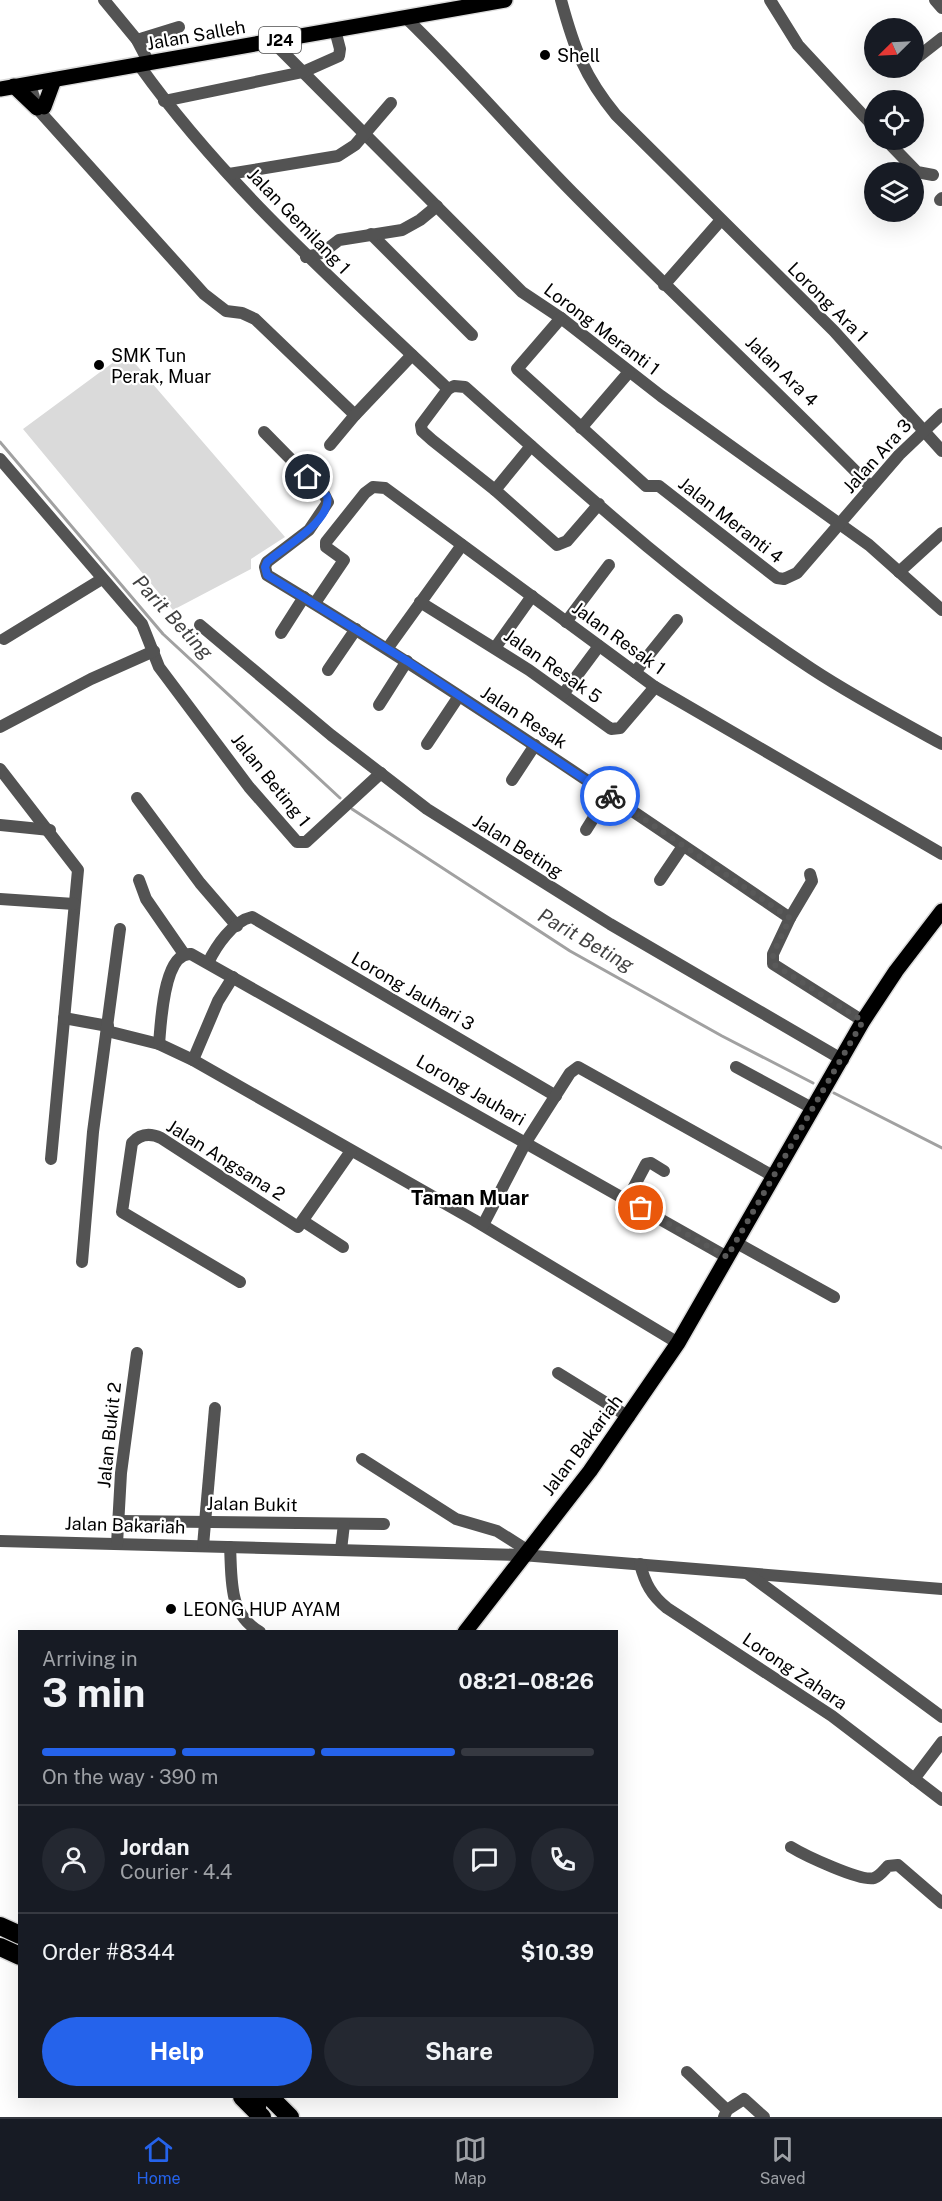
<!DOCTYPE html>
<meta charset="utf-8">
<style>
:root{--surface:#171b24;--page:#242831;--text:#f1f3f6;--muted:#9ea1a6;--line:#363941;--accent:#2563eb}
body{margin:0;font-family:"Public Sans",sans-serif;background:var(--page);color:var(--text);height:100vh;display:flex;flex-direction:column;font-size:22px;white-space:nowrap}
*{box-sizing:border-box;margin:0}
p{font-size:20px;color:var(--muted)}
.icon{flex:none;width:33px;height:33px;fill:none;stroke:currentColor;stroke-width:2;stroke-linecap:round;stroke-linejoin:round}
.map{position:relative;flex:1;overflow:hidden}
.side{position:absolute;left:18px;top:1630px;width:600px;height:468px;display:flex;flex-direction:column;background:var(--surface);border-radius:0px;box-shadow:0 6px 24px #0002}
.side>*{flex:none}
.needle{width:39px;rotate:246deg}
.buttons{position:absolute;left:864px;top:18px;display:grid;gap:12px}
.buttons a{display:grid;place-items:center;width:60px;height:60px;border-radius:50%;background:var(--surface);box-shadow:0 6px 24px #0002;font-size:30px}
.pin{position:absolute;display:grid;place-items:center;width:51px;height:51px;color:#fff;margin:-26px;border:3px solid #fff;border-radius:50%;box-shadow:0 2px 6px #0007}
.courier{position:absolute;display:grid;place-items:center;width:60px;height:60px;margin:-30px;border:4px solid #2563eb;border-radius:50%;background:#fff;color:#222;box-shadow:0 2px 8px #0007}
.headline em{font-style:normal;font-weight:700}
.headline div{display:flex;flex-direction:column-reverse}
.headline{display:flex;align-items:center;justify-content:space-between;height:102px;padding:0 24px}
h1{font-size:39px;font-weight:700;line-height:45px}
.bar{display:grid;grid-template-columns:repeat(4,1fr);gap:9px 6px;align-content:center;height:72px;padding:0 24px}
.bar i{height:8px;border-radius:4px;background:var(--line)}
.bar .active{background:var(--accent)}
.bar p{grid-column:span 4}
.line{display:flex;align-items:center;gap:15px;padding:0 24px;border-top:2px solid var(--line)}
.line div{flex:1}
.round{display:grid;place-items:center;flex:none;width:63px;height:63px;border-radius:32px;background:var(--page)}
.button{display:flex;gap:12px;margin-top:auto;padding:12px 24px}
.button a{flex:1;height:69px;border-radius:36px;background:var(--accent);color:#fff;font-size:24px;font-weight:700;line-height:69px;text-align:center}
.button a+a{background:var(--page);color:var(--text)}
.tab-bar{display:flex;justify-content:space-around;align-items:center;height:84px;border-top:2px solid var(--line);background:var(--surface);font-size:16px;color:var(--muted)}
.tab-bar a{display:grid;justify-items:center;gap:3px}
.tab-bar .active{color:var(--accent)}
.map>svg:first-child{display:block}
</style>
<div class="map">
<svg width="942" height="2117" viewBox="0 0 942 2117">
<rect width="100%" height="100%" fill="#fff"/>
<!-- green -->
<polygon fill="#dadada" points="126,353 285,537 251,559 251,569 173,610 23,429"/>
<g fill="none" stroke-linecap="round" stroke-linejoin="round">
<!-- stream -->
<g stroke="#a1a1a1" stroke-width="3">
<polyline points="0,442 163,634 340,798"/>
<polyline points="352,809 570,951 722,1036 813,1083"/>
<polyline points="834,1093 942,1148"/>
</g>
<defs>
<g id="major">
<polyline points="14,86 37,108"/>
<polyline points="0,89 505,0"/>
<polyline points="44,107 54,80"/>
<polyline points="465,1632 590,1471 678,1343 863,1021 896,971 942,911"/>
<polyline points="257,2112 261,2097"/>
</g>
<g id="highway">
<polyline points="0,1926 20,1935"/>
<polyline points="0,1947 20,1956"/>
<polyline points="242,2097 262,2117"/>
<polyline points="270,2097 290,2117"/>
</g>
</defs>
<!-- major casing -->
<use href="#major" stroke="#dbdbdb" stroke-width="18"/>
<!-- highway casing -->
<use href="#highway" stroke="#dbdbdb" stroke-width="21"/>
<!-- minor -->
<g stroke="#535353" stroke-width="12">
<polyline points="104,0 137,40 149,63"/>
<path d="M561,0C574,48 584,76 616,115L834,331L942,451"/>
<polyline points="770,0 798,45 874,127"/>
<polyline points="935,0 942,8"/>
<path d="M406,18C466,76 520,140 579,199C675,296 775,389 871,487"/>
<polyline points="137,40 179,27"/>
<polyline points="272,41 522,292 561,318 661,396 869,545 942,610"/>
<polyline points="914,60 942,38"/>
<path d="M139,65C226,187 340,286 448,389"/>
<polyline points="30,84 37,108 42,114 204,294 226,311 242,313 255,319 355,415 330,445"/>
<polyline points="164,101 303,72 339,56 340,49 335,30"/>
<polyline points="886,140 917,172 933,175"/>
<polyline points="229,174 338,156 355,145 391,103"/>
<polyline points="940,200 942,198"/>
<polyline points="371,234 472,335"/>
<polyline points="306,257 322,253 339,240 402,230 420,220 437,206"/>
<polyline points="664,285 721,220"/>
<polyline points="561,318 517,369 646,486 659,486 777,578 784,579 797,573 899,455 942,414"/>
<polyline points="355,415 412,355"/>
<polyline points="581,428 629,372"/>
<path d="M264,432L323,492L328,502L309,530L267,562L265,567L267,575C446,683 618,801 790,918L773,954V964L863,1021"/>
<polyline points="0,459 142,624 159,667 249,787 297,842 306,842 381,773"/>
<polyline points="495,490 531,446"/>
<path d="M599,504L567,541L557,545L495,490L432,440L422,431L421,425L448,389L454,386L465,387C576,486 687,588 812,669C853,696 898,720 942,744"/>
<polyline points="899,572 942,533"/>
<polyline points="420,602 529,670 611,729 620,728 655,687"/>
<polyline points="315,603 344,560 326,547 326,542 365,493 373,487 385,488 655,687 942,854"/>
<polyline points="566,622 609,565"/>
<polyline points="200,625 331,735 427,809 610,924 843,1060"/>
<polyline points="281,633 304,597"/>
<polyline points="4,639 102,579"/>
<polyline points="495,648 532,596"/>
<polyline points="387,649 462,545"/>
<polyline points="328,670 356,629"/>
<polyline points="635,672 677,620"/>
<polyline points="564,693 599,646"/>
<polyline points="379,705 407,661"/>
<polyline points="0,727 91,679 154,651"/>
<polyline points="427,744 459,696"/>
<polyline points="0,769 78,870 51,1159"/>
<polyline points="512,780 535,745"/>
<polyline points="137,798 200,883 237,926"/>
<polyline points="0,825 50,830"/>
<polyline points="586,830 608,795"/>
<polyline points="139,880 146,899 184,954"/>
<polyline points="660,880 683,846"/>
<polyline points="0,899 74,904"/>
<polyline points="790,918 812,881 810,874"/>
<path d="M208,963C216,946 233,921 252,917L556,1096"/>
<polyline points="64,1018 108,1026"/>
<polyline points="107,1031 159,1044 193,1060 474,1220 678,1343"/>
<path d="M159,1044C161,1024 163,952 191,954L727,1257"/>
<polyline points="193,1060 218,1001 233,977"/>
<polyline points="736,1067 812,1108"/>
<polyline points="627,1200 646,1164 651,1163 664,1171"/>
<polyline points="303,1221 343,1247"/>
<polyline points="483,1225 526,1142 570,1073 578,1067 773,1176"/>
<polyline points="735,1242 834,1297"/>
<polyline points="82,1262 93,1132 120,929"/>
<path d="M240,1282L122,1212L132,1143C140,1134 150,1133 161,1138L298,1227L351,1151"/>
<polyline points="558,1373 629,1417"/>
<polyline points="362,1459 456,1519 497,1531 527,1550"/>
<polyline points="119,1521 384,1524"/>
<polyline points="0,1541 522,1555 942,1589"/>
<polyline points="117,1544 121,1473 137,1353"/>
<polyline points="203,1546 215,1408"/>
<path d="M230,1547C232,1580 228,1614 260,1632"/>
<polyline points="341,1550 344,1524"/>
<path d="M640,1564C645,1583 651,1595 667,1608L832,1716L942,1800"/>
<polyline points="748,1574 942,1717"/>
<polyline points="914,1779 942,1742"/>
<path d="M791,1847C804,1855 861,1882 874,1878C880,1876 884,1870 888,1866L898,1865L942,1903"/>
<polyline points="687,2072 727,2110"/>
<polyline points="724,2117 727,2110 744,2099 764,2117"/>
</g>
<!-- major -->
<use href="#major" stroke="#000" stroke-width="15"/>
<!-- highway -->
<use href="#highway" stroke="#000" stroke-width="18"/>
</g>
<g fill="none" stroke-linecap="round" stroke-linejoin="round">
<!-- done -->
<polyline stroke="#595959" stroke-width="6" stroke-dasharray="0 10.8" points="610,796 790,918 773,954 773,964 863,1021 727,1257 641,1208"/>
<!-- route -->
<path stroke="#2563eb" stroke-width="8" d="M308,477L327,496C333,521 282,548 267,562L265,567L267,575L407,661L610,796"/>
</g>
<!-- markers -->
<g fill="#000" stroke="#fff" stroke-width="2">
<circle cx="545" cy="55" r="6"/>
<circle cx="99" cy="365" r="6"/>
<circle cx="171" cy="1609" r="6"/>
</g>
<g text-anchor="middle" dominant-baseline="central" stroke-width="4.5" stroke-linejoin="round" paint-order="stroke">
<!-- shield labels -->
<rect fill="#fff" stroke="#4c4c4c" stroke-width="1.5" x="259" y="27" width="42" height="26" rx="4.5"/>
<g font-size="16" font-weight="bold" fill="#000">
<text x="280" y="40">J24</text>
</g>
<!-- street labels -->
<g font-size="18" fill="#000" stroke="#fff">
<text transform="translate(196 35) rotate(-10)">Jalan Salleh</text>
<text transform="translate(299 221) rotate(46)">Jalan Gemilang 1</text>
<text transform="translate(828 302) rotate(45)">Lorong Ara 1</text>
<text transform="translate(602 329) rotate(37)">Lorong Meranti 1</text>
<text transform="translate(782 371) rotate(44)">Jalan Ara 4</text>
<text transform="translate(877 456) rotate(-48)">Jalan Ara 3</text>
<text transform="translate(731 520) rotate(38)">Jalan Meranti 4</text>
<text transform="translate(619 638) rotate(36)">Jalan Resak 1</text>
<text transform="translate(553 666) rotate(35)">Jalan Resak 5</text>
<text transform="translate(524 717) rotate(33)">Jalan Resak</text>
<text transform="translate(271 780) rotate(51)">Jalan Beting 1</text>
<text transform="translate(518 846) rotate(32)">Jalan Beting</text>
<text transform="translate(413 991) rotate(30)">Lorong Jauhari 3</text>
<text transform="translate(471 1090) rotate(30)">Lorong Jauhari</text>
<text transform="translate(226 1160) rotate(32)">Jalan Angsana 2</text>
<text transform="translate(109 1435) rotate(-84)">Jalan Bukit 2</text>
<text transform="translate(582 1445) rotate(-53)">Jalan Bakariah</text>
<text transform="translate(252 1504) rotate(1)">Jalan Bukit</text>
<text transform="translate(125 1525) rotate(2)">Jalan Bakariah</text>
<text transform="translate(795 1671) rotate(34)">Lorong Zahara</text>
</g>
<!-- poi labels -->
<g font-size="18" fill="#000" stroke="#fff" text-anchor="start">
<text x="557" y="55">Shell</text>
<text x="111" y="355">SMK Tun<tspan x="111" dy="21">Perak, Muar</tspan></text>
<text x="183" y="1609">LEONG HUP AYAM</text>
</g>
<!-- water labels -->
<g font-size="20" font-style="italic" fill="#424242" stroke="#fff">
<text transform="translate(173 617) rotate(47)">Parit Beting</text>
<text transform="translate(586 940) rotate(30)">Parit Beting</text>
</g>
<!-- neighbourhood labels -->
<g font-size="20" font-weight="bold" fill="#000" stroke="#fff">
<text x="470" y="1198">Taman Muar</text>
</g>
</g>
</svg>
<div class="buttons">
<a><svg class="needle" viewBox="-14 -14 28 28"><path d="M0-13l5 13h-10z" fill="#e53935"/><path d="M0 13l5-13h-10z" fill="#9ea1a6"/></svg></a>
<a><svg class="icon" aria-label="locate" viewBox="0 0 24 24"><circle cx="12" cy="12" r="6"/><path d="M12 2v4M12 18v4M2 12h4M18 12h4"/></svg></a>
<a><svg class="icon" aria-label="layers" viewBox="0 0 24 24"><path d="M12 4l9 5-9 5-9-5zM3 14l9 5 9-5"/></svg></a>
</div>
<div class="pin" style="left:641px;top:1208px;background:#ea580c"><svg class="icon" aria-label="bag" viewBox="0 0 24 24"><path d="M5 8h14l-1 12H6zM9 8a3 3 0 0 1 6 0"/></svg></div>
<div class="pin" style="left:308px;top:477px;background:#1f2937"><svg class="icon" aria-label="home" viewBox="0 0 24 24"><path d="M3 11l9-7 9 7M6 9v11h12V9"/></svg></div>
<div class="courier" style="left:610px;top:796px"><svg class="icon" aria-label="bike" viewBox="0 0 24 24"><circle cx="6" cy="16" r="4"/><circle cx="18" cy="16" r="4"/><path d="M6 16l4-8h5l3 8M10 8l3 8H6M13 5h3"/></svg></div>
<section class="side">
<div class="headline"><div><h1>3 min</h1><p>Arriving in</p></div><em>08:21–08:26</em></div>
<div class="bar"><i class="active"></i><i class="active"></i><i class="active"></i><i></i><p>On the way · 390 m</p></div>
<div class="line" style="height:108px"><a class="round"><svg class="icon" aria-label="person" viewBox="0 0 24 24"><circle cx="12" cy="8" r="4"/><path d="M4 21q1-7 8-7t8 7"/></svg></a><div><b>Jordan</b><p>Courier · 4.4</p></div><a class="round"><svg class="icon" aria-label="chat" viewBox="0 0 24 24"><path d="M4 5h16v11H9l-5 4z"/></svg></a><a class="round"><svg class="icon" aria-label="phone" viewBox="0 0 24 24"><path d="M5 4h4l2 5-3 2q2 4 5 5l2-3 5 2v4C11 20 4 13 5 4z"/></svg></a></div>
<div class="line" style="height:78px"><div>Order #8344</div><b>$10.39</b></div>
<div class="button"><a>Help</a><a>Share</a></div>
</section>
</div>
<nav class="tab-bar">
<a class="active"><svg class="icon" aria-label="home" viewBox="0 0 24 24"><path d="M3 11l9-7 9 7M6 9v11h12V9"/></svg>Home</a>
<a><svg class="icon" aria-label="map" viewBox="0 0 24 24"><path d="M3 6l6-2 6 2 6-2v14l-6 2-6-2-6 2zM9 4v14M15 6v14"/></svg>Map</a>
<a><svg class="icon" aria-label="saved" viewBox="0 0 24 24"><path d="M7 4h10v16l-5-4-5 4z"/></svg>Saved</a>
</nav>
